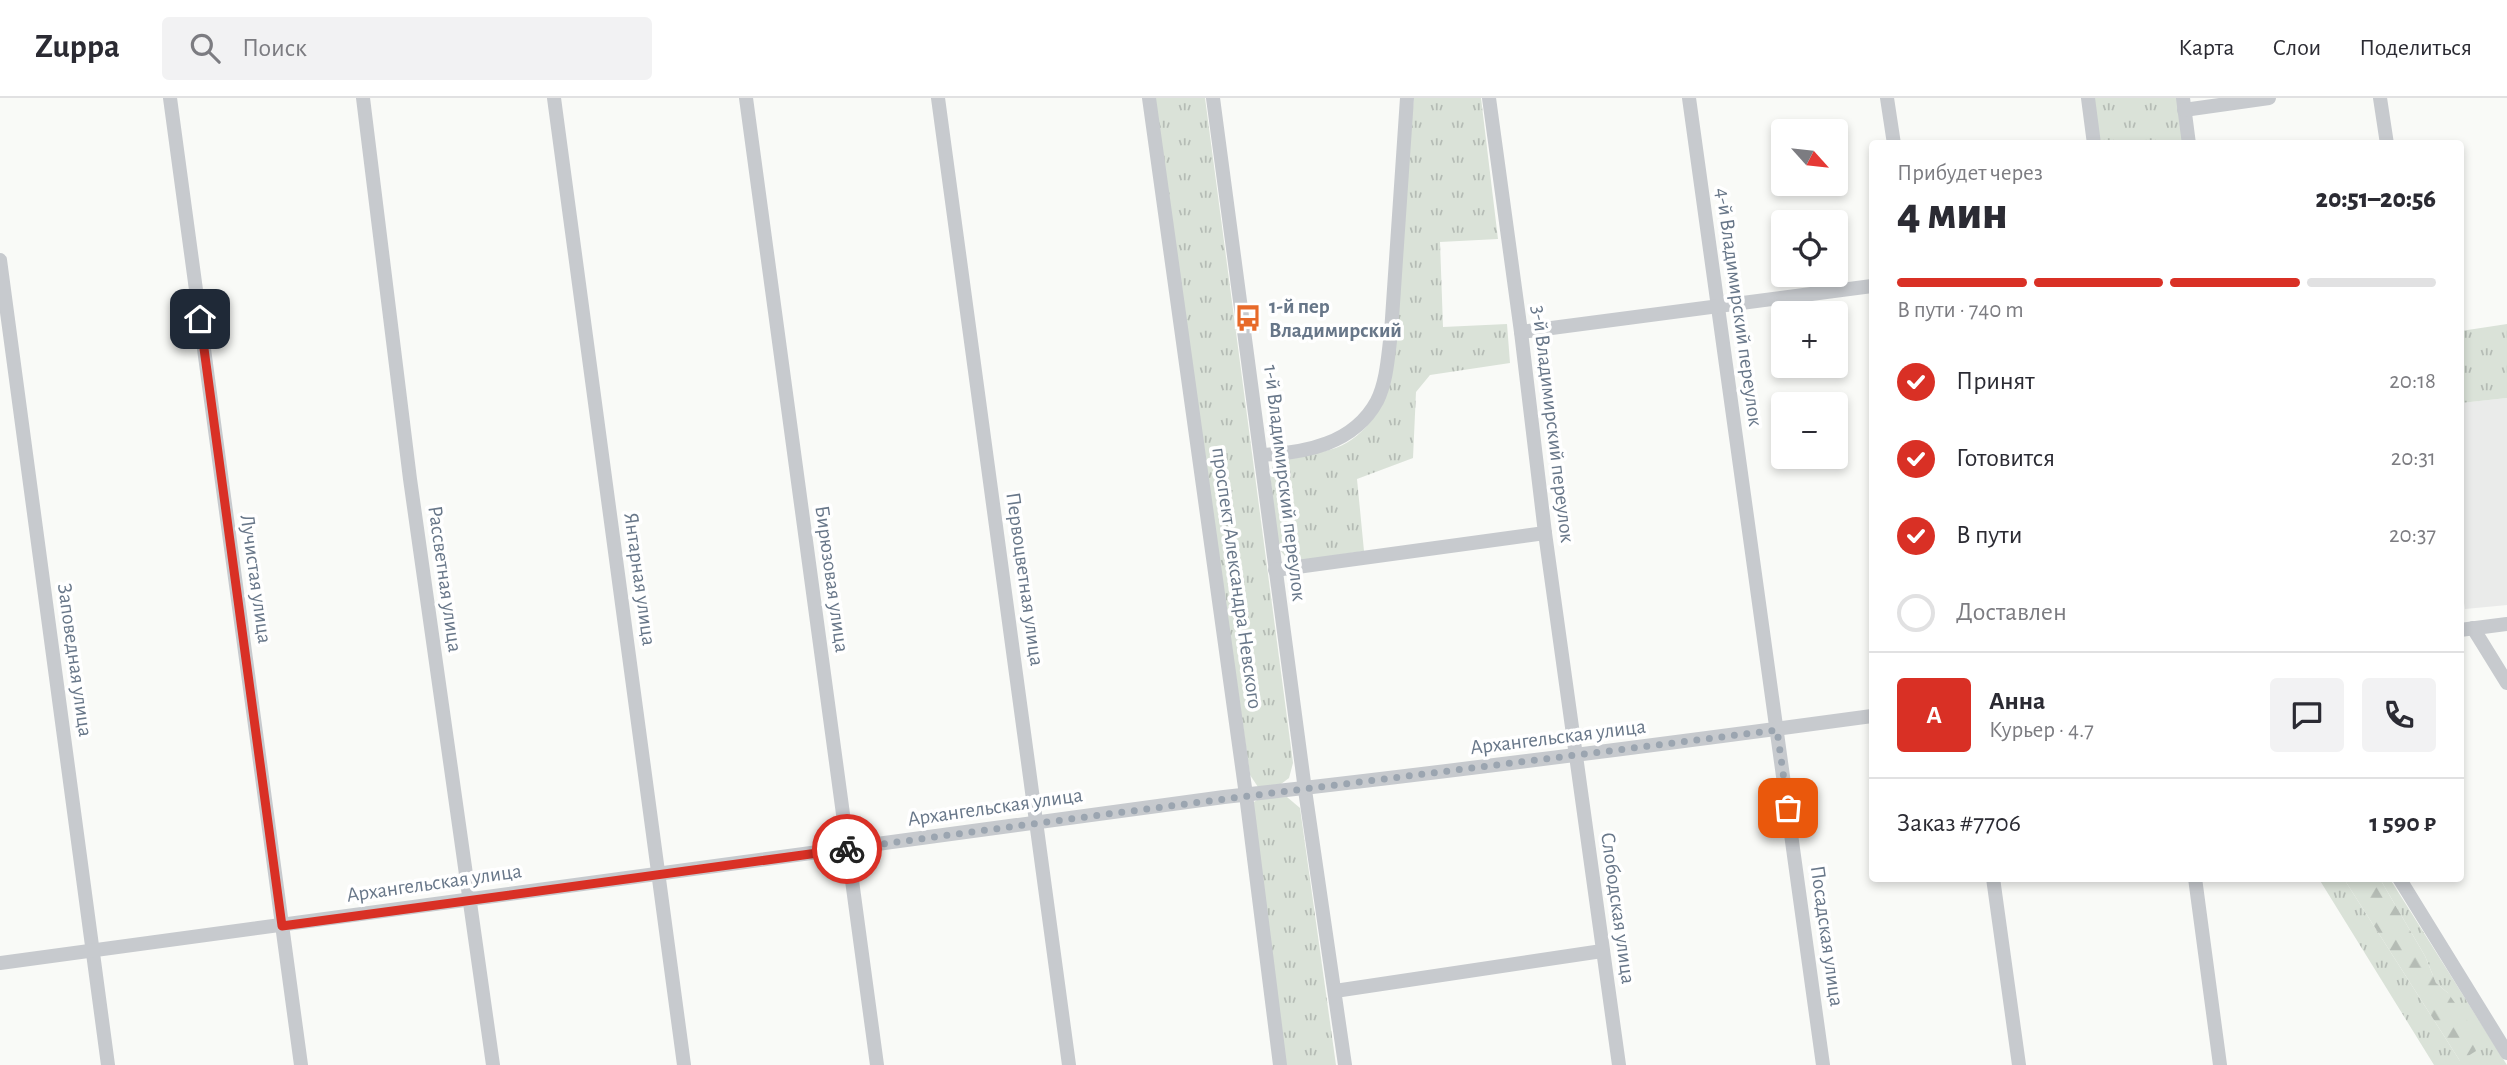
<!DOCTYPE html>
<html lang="ru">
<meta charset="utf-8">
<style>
:root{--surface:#fff;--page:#f2f2f3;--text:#2b2b33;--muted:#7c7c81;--line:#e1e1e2;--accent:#d93025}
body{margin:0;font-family:"Alegreya Sans",sans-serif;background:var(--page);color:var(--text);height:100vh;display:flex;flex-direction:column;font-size:26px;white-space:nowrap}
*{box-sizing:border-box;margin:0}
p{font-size:23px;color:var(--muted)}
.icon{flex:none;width:38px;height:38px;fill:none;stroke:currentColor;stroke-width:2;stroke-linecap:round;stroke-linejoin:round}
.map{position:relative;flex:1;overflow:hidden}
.panel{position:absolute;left:1869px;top:42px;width:595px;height:742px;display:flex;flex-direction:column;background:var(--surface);border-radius:7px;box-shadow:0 4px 10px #0003}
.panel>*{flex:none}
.needle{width:46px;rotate:117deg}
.tools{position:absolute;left:1771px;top:21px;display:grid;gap:14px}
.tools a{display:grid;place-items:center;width:77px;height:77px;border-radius:7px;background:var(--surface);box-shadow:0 4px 10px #0003;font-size:35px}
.pin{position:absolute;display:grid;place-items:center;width:60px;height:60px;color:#fff;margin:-30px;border-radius:14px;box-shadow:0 4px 10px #0006}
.courier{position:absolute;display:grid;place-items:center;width:70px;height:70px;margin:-35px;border:5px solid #d93025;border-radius:50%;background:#fff;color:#222;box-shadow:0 2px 9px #0007}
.head em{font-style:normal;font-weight:800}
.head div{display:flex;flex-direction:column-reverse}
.head{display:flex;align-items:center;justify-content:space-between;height:119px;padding:0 28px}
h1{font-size:46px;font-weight:800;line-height:52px}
.bar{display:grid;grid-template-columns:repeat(4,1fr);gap:10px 7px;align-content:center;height:84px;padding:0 28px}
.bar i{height:9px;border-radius:5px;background:var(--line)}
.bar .current{background:var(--accent)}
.bar p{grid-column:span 4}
.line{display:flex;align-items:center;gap:18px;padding:0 28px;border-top:2px solid var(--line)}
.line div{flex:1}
.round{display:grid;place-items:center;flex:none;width:74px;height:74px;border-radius:7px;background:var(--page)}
ol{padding:0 28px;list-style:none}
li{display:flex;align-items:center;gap:21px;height:77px}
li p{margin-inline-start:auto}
li .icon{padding:7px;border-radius:50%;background:var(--accent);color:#fff;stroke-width:4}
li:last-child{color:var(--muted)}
li i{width:38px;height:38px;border:4px solid var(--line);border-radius:50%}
header{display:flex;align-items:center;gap:42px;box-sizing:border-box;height:98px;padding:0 35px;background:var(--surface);border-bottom:2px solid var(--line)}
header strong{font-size:33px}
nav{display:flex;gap:38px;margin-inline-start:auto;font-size:24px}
.search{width:490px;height:63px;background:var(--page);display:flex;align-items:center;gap:18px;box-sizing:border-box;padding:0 24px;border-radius:7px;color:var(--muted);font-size:26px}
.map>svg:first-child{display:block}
</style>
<header>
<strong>Zuppa</strong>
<div class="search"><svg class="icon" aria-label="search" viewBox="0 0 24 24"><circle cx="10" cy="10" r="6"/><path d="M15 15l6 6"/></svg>Поиск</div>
<nav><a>Карта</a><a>Слои</a><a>Поделиться</a></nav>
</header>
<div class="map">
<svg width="2507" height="967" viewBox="0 0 2507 967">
<defs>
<pattern id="grass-tufts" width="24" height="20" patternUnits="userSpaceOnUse" patternTransform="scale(1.75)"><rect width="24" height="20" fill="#dae2d8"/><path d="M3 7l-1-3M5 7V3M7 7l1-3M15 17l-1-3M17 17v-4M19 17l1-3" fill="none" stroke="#b5bcb5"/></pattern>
<pattern id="forest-firs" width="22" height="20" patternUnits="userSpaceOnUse" patternTransform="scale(1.75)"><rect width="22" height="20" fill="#dae2d8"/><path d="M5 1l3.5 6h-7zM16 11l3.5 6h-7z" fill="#b5bcb5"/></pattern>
</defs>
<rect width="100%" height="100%" fill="#f9faf7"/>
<!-- built -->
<polygon fill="#eaebea" points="2507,300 2507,507 2465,511 2460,481 2460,305"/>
<!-- grass -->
<g fill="url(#grass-tufts)">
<polygon points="1153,0 1205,0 1293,665 1289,680 1281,686 1258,689 1250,677"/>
<path d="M1414,0H1481L1498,141L1440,144L1443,229L1507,226L1510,265L1430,277L1416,294L1413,360L1357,381L1364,453L1297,463L1285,458L1278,450L1270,376L1274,365L1283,361C1328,352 1349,355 1377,315Z"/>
<polygon points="2094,0 2179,0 2185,45 2100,45"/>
<polygon points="2507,226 2507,300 2461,305 2461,233"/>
<polygon points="1287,699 1300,710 1336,967 1285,967 1252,711 1254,704 1260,700"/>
<polygon points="2319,781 2344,781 2460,963 2448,895 2436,885 2425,858 2380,781 2390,781 2507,967 2434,967"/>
</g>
<!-- forest -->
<polygon fill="url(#forest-firs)" points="2344,781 2380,781 2425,858 2436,885 2448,895 2471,928 2476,953 2460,963"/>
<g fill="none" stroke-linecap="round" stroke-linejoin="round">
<!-- minor -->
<g stroke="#c7cace" stroke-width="14">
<polyline points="170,0 301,967"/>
<polyline points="363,0 410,381 493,967"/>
<polyline points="554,0 684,967"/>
<polyline points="746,0 877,967"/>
<polyline points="938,0 1069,967"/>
<polyline points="1149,0 1246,697 1280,967"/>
<polyline points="1213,0 1305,692 1345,967"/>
<polyline points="1489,0 1521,234 1545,435 1619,967"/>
<polyline points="1689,0 1823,967"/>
<polyline points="1887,0 1894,46"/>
<polyline points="2088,0 2094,46"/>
<polyline points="2183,0 2189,46"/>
<polyline points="2380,0 2387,46"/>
<polyline points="2184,12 2269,0"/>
<polyline points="0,162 108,967"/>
<polyline points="1521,234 1872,188"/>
<path d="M1261,357C1305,355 1354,346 1377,303C1387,283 1388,257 1391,235L1407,0"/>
<polyline points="1275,472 1545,435"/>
<polyline points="2473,530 2507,585"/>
<polyline points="2460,532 2507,526"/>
<polyline points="1993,780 2019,967"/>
<polyline points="2195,780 2220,967"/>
<polyline points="2399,780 2507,955"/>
<path d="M0,865L1224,699C1441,675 1657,647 1872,618"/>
<polyline points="1335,893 1602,853"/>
</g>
</g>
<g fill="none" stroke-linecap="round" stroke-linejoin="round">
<!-- done -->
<path stroke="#9ba5b0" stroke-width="7" stroke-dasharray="0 12.6" d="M847,751C1157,708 1467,671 1777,632L1788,710"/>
<!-- route -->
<polyline stroke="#d93025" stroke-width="9" points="200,221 282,828 847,751"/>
</g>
<!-- icons -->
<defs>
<symbol id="bus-bare" viewBox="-9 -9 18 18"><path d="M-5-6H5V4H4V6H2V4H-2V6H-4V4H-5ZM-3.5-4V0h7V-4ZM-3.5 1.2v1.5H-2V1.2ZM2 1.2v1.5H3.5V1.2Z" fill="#e76a29" stroke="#fff" stroke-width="2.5" paint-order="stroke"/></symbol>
</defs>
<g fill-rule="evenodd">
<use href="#bus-bare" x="1229" y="201" width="38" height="38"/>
</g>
<g text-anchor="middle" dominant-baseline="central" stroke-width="7" stroke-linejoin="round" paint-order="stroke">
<!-- poi labels -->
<g font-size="21" font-weight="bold" fill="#687789" stroke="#fff" text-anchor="start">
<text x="1269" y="208">1-й пер<tspan x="1269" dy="24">Владимирский</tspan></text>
</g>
<!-- street labels -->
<g font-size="21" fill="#687789" stroke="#fff">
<text transform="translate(1739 209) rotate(82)">4-й Владимирский переулок</text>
<text transform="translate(1553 326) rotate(83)">3-й Владимирский переулок</text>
<text transform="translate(1285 385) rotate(83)">1-й Владимирский переулок</text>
<text transform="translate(1237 480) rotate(82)">проспект Александра Невского</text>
<text transform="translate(256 481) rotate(82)">Лучистая улица</text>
<text transform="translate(445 481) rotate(82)">Рассветная улица</text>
<text transform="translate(640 481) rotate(82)">Янтарная улица</text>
<text transform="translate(832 481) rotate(82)">Бирюзовая улица</text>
<text transform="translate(1025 481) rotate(82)">Первоцветная улица</text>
<text transform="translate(75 562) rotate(82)">Заповедная улица</text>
<text transform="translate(1558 639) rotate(-7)">Архангельская улица</text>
<text transform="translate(995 709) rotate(-8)">Архангельская улица</text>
<text transform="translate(434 785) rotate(-8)">Архангельская улица</text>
<text transform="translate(1618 810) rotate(82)">Слободская улица</text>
<text transform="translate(1827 838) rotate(82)">Посадская улица</text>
</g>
</g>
</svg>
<div class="tools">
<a><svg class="needle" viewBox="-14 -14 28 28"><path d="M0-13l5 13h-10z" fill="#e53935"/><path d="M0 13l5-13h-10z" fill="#7c7c81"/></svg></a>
<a><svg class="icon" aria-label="locate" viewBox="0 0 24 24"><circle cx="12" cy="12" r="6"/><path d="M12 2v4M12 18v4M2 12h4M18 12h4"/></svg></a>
<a>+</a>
<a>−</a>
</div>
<div class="pin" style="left:1788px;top:710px;background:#ea580c"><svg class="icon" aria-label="bag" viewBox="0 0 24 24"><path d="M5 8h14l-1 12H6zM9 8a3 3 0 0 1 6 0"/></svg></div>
<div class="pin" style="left:200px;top:221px;background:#1f2937"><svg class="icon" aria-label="home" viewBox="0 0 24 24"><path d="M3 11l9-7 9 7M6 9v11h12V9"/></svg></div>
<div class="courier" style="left:847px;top:751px"><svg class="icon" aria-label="bike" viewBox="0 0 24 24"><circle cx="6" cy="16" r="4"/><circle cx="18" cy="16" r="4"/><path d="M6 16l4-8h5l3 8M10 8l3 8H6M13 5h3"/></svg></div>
<section class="panel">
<div class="head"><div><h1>4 мин</h1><p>Прибудет через</p></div><em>20:51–20:56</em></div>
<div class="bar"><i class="current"></i><i class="current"></i><i class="current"></i><i></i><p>В пути · 740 m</p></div>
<ol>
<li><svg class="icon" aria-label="check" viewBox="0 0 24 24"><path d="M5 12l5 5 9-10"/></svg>Принят<p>20:18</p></li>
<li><svg class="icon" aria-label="check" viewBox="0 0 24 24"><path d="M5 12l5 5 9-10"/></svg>Готовится<p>20:31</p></li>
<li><svg class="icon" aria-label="check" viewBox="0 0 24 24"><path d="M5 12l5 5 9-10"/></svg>В пути<p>20:37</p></li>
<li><i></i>Доставлен</li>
</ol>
<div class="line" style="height:126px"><b class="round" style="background:var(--accent);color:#fff">А</b><div><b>Анна</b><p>Курьер · 4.7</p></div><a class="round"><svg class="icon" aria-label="chat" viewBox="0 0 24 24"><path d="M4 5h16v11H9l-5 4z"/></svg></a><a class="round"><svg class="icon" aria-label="phone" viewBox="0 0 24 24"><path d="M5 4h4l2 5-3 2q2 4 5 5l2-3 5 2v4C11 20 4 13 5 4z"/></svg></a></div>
<div class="line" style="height:91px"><div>Заказ #7706</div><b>1 590 ₽</b></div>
</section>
</div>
